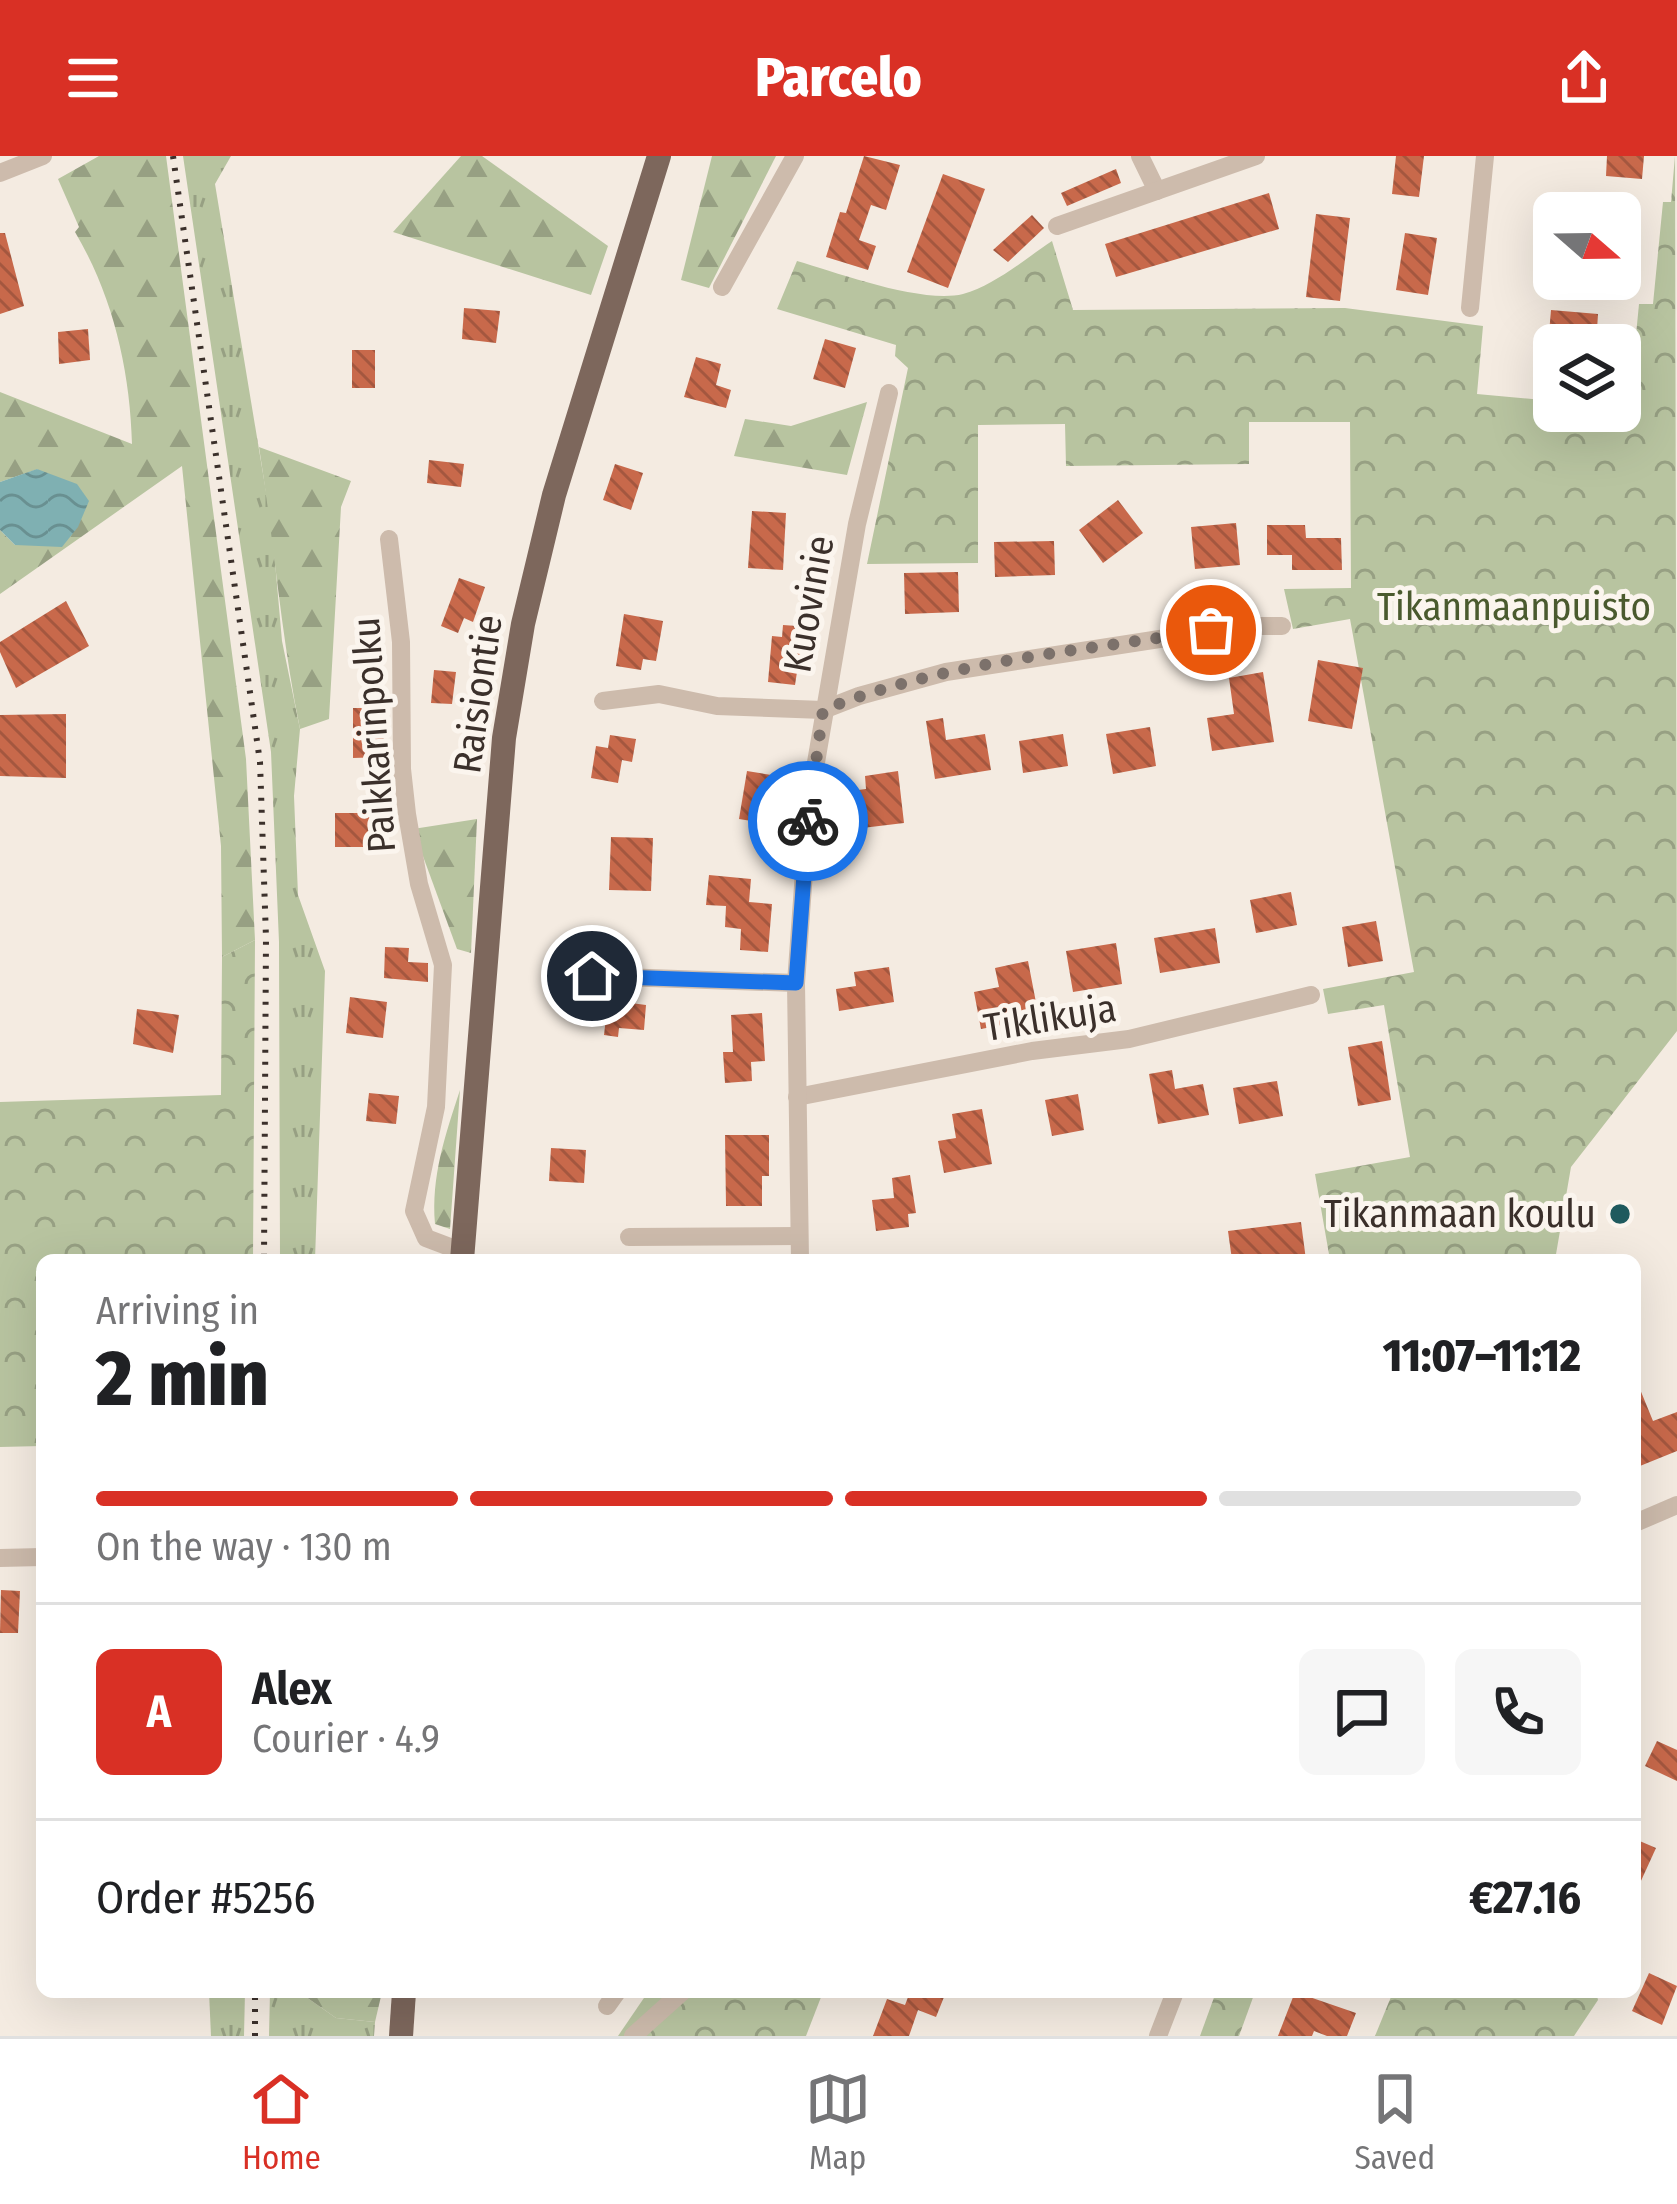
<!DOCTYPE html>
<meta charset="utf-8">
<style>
:root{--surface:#fff;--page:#f6f6f6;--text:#202124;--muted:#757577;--line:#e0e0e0;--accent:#d93025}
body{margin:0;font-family:"Fira Sans Condensed",sans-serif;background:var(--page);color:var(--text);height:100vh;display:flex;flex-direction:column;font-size:45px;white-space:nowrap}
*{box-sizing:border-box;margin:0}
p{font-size:39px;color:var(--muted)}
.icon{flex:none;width:66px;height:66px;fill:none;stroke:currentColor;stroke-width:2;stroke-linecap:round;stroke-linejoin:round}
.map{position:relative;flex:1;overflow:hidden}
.drawer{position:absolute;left:36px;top:1098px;width:1605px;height:744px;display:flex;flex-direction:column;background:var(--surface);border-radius:18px;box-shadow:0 12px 48px #0002}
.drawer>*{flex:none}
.needle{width:78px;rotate:110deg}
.fabs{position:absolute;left:1533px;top:36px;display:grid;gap:24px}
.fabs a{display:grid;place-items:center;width:108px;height:108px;border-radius:18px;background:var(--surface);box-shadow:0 12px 48px #0002;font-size:60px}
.pin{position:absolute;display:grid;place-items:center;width:102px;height:102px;color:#fff;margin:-51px;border:6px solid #fff;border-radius:50%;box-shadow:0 3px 12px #0007}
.courier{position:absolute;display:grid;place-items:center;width:120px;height:120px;margin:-60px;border:9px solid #1a73e8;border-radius:50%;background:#fff;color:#222;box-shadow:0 3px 15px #0007}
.overview em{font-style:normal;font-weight:800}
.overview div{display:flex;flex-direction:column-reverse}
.overview{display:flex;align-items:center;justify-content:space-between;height:204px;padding:0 60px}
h1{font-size:78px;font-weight:800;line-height:90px}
.bar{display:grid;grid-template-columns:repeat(4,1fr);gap:18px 12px;align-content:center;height:144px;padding:0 60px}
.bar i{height:15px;border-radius:9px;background:var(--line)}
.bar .on{background:var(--accent)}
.bar p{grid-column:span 4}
.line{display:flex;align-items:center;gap:30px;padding:0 60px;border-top:3px solid var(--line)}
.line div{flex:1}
.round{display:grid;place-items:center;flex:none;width:126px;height:126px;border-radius:18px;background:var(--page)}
header{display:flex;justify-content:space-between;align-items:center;height:156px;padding:0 60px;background:var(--accent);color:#fff;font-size:54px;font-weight:800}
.menu{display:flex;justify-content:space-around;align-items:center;height:168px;border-top:3px solid var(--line);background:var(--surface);font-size:33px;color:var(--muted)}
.menu a{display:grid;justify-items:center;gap:6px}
.menu .on{color:var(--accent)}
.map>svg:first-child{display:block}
</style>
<header><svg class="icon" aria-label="menu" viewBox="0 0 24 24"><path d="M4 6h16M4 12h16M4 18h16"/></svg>Parcelo<svg class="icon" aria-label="share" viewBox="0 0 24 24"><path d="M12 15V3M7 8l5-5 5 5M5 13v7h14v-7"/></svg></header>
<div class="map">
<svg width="1677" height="1880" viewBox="0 0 1677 1880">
<defs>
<pattern id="grass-tufts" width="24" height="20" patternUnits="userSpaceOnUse" patternTransform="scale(3)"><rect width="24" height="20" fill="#b8c4a0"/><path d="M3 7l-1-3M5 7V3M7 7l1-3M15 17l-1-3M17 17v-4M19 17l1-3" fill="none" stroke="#97a083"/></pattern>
<pattern id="forest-firs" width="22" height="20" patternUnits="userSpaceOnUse" patternTransform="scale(3)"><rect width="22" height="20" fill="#b8c4a0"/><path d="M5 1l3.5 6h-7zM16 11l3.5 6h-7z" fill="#97a083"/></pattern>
<pattern id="park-crowns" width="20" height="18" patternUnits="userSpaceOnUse" patternTransform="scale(3)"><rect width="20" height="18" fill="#b8c4a0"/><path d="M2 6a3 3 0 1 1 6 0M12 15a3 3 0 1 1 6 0" fill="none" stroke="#97a083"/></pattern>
<pattern id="water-waves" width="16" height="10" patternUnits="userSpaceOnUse" patternTransform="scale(3)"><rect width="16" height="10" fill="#7fb0b2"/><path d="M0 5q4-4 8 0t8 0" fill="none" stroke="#699091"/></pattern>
<pattern id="building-back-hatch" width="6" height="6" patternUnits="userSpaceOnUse" patternTransform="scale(3)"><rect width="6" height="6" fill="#c8694b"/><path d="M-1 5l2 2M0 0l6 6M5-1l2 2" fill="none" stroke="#a4573f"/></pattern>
</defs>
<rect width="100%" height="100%" fill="#f4ebe1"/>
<!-- grass -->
<g fill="url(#grass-tufts)">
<polygon points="183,0 231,0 215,28 272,372 282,485 300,573 294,640 298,739 325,815 315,1104 280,1104 279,786 271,596"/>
<polygon points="209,1836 245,1836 244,1880 211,1880"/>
<polygon points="270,1836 299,1836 336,1862 375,1866 374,1880 269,1880"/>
</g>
<!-- forest -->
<g fill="url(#forest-firs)">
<path d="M99,0H166L246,603L255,784L222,801L221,690L182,310L0,438V374L15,389L38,313L0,326V236L132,288C130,214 113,140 75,76L79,71L58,23Z"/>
<polygon points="461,0 482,0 608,90 591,139 393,76"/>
<polygon points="712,0 776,0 709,132 681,124"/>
<polygon points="867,246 847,319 734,300 745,263 791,270"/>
<path d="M259,291L351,325L341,351L329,563L300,573C281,480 274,385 259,291Z"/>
<polygon points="477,663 471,797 457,793 413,673"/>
<path d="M460,934L450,1073L435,1068C431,1020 445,980 460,934Z"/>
<polygon points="299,1836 382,1836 375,1866 336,1862"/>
</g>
<!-- park -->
<g fill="url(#park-crowns)">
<path d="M1675,0L1677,875L1571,1011L1555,1104H1330L1315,1018L1410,1001L1384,849L1328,858L1323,833L1414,816L1350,463L1293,473L1284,433L1351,432L1350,266H1249V308L1066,310L1065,268L978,269V407L867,408L908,212L895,200L896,189L777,153L797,105C838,117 922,148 963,138C995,129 1025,103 1052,85L1073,154L1345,152L1483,170L1477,238L1554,245V255H1620V251H1629L1639,148H1653L1663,46H1671Z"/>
<polygon points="255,784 253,1104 42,1104 42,1290 0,1291 0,946 221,939 222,801"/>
<polygon points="648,1836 823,1836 806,1880 618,1880"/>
<polygon points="1216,1836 1255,1836 1239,1880 1200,1880"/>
<polygon points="1393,1836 1596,1836 1598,1844 1574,1880 1375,1880"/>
</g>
<!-- water -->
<polygon fill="url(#water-waves)" points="37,313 77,328 89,345 78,371 62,391 15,389 0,374 0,326"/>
<!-- building -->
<g fill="url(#building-back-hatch)">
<polygon points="864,0 900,9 886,54 871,49 859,84 876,90 868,114 826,101 840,56 846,57"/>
<polygon points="1396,0 1424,0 1419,41 1392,38"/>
<polygon points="1607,0 1644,0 1642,23 1606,20"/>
<polygon points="1116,13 1121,27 1067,50 1061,37"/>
<polygon points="943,18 985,33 948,132 907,116"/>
<polygon points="1269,37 1279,73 1116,121 1105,88"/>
<polygon points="1316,58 1350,62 1340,145 1306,141"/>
<polygon points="1032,59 1044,72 1008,106 993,94"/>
<polygon points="0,77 5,77 24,150 0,158"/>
<polygon points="1405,77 1437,82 1428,139 1396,134"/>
<polygon points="1537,78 1554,80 1554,117 1534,115"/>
<polygon points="464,152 500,155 496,187 462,183"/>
<polygon points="1551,154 1598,158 1596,189 1548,189"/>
<polygon points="88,173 90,204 59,208 58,176"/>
<polygon points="825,183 856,192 845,232 813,223"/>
<rect x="352" y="194" width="23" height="38"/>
<polygon points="696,201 721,208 716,229 731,234 726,252 684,241"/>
<polygon points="429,304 464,308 461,331 427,327"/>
<polygon points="615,308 643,317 631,354 603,344"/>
<polygon points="1118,344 1143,377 1103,407 1079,374"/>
<polygon points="752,355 786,357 783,414 748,412"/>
<polygon points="1236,367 1240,409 1195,413 1191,371"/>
<polygon points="1267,369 1305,369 1306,382 1341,382 1342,414 1292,414 1292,399 1267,399"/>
<polygon points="1054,385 1055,419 995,421 994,386"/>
<polygon points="958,416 959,456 905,458 904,417"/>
<polygon points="459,422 485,431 473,466 464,462 458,477 441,470"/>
<polygon points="66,445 89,490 16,532 0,496 0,486"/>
<polygon points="624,458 663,465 656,505 643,503 641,514 616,510"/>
<polygon points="783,469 811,471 806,517 797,516 795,529 768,526 772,480 782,481"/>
<polygon points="1318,504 1363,512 1352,573 1308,565"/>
<polygon points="434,514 456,516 452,548 431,547"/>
<polygon points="1263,516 1274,586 1212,595 1207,562 1234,558 1229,522"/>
<polygon points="353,552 383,552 384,601 353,602"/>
<polygon points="66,558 66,622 0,620 0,559"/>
<polygon points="943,562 946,584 985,578 991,614 935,623 926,565"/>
<polygon points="1150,571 1156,610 1113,618 1106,578"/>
<polygon points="1063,578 1068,610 1023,617 1019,585"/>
<polygon points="610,579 636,583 632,606 622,604 618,627 591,622 596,590 608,592"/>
<polygon points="747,615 783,621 776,669 739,663"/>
<polygon points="898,615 904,667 854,673 850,635 866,633 865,620"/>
<polygon points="335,657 369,657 371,691 335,691"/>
<polygon points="611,681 653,682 651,735 609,734"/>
<polygon points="709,719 751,723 749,746 772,748 768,796 740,794 741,773 725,771 726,750 706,749"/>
<polygon points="1291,736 1297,769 1256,777 1250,744"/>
<polygon points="1376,765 1383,805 1348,811 1342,771"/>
<polygon points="1215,772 1220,807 1160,817 1154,782"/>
<polygon points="1116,787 1122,828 1073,836 1066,795"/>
<polygon points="385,791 409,792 408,806 428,807 428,826 384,822"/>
<polygon points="1028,805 1039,862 981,873 974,836 999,831 995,812"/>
<polygon points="889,811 894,846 839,855 836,833 856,830 854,816"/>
<polygon points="350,841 387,846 383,882 346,877"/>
<polygon points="608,844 646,849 644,874 619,872 618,881 604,879"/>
<polygon points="137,853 179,859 173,897 133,888"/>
<polygon points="762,857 765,905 751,906 752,925 725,927 723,896 733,896 731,859"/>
<polygon points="1382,885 1391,944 1358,950 1348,891"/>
<polygon points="1172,914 1175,933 1203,928 1209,959 1158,968 1149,918"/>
<polygon points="1277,925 1283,960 1239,968 1233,932"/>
<polygon points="369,937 399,940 396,968 366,965"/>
<polygon points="1078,938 1084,974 1052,980 1045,944"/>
<polygon points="982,953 992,1008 944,1017 938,985 956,982 952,958"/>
<polygon points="725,979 769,979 769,1020 762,1020 762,1050 726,1050"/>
<polygon points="551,992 586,994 584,1027 549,1025"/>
<polygon points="910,1019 916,1057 908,1058 909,1071 876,1075 872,1044 894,1042 892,1022"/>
<polygon points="1301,1066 1306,1104 1232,1104 1228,1075"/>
<polygon points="1635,1221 1653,1265 1677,1256 1677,1295 1635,1312"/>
<polygon points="1,1434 20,1435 18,1477 0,1477"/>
<polygon points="1657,1585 1677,1594 1677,1625 1645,1610"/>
<polygon points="1635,1683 1656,1692 1635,1738"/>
<polygon points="1649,1817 1677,1830 1662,1869 1632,1855"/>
<polygon points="910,1836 946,1836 936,1861 918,1854 909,1880 873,1880 887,1843 905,1849"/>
<polygon points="1295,1836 1356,1857 1347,1880 1327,1880 1314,1875 1312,1880 1278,1880"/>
</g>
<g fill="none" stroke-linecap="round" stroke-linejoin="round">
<!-- minor -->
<g stroke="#cdbbac" stroke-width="18">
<polyline points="1140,0 1157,35"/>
<polyline points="0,17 43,0"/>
<polyline points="1057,70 1256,0"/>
<polyline points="722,131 795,0"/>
<polyline points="1470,152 1485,0"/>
<polyline points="389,383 401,486 402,613 407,658 419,728 443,809 436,951 414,1055 426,1082 463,1096"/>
<polyline points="603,545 659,538 717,550 823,554 859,540 946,516 1244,470 1282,470"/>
<polyline points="592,820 796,827"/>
<polyline points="797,941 1032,895 1129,883 1311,839"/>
<polyline points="629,1081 798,1080"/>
<polyline points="800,1104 796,827 809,647 857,368 889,237"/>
<polyline points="1635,1367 1677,1349"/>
<polyline points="0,1402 42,1401"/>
<polyline points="607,1850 617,1836"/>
<polyline points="633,1880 682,1836"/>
<polyline points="1158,1880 1175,1836"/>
</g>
<!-- major -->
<g stroke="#7d675c" stroke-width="24">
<polyline points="462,1104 504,582 523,468 554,339 659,0"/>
<polyline points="401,1880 404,1836"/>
</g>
<!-- rail -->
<g stroke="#3b302b" stroke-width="6" stroke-dasharray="3 9" stroke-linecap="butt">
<polyline points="173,0 260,606 266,782 264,1104"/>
<polyline points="255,1880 255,1836"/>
</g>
</g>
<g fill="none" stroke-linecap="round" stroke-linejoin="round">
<!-- done -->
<path stroke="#7c716b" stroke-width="12" stroke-dasharray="0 21.6" d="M808,665L823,554C946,505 1081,495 1211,474"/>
<!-- route -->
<polyline stroke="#1a73e8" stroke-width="15" points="592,820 796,827 808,665"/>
</g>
<!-- markers -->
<circle fill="#1f5a5e" stroke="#fbf5ee" stroke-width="4.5" cx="1620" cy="1058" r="12"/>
<g text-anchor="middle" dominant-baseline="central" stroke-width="10" stroke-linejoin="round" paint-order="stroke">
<!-- street labels -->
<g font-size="39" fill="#3b302b" stroke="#fbf5ee">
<text transform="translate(809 448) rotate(-80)">Kuovinie</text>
<text transform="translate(478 538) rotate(-82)">Raisiontie</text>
<text transform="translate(374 579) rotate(-94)">Paikkarinpolku</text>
<text transform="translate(1050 862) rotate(-9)">Tiklikuja</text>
</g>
<!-- park labels -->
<g font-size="39" fill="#4a5a2e" stroke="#fbf5ee">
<text x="1514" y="451">Tikanmaanpuisto</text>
</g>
<!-- poi labels -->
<g font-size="39" fill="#3b302b" stroke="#fbf5ee" text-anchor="end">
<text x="1596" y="1058">Tikanmaan koulu</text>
</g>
</g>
</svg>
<div class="fabs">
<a><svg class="needle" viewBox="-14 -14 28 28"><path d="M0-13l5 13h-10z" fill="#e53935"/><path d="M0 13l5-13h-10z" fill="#757577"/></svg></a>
<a><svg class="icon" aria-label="layers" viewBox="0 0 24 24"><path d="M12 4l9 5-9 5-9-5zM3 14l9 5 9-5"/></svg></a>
</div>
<div class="pin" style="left:1211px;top:474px;background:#ea580c"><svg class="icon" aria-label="bag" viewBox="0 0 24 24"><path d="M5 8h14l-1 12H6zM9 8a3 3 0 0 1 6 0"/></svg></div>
<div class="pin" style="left:592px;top:820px;background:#1f2937"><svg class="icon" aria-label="home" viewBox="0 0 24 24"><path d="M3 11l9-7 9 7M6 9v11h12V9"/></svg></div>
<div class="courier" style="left:808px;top:665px"><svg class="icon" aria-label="bike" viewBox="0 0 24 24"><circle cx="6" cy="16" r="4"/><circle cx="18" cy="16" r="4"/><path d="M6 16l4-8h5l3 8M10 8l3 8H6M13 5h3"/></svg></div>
<section class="drawer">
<div class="overview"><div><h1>2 min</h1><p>Arriving in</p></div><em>11:07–11:12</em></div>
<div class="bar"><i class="on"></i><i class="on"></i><i class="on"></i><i></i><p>On the way · 130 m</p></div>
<div class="line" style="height:216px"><b class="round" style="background:var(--accent);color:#fff">A</b><div><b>Alex</b><p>Courier · 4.9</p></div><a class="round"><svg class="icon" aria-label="chat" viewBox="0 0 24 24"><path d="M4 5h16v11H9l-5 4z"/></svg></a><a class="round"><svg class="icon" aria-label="phone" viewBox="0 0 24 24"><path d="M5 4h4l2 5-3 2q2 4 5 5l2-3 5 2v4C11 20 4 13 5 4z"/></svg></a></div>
<div class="line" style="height:156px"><div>Order #5256</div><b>€27.16</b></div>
</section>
</div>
<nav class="menu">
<a class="on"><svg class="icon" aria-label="home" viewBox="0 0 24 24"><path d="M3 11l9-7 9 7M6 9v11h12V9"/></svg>Home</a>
<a><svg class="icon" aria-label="map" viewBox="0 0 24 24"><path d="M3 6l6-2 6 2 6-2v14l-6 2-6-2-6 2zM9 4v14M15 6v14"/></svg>Map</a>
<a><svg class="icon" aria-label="saved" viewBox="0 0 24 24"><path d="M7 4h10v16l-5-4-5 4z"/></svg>Saved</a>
</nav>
